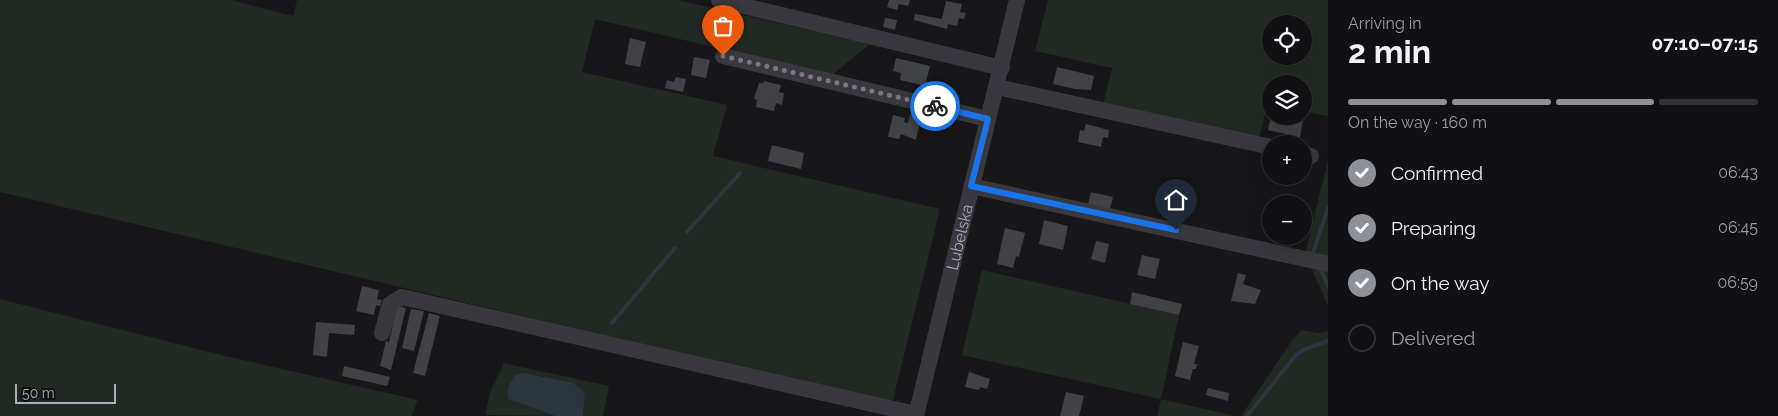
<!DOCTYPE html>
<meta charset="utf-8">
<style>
:root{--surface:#111113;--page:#1a1a1c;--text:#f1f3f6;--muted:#9c9da0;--line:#303133;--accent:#8c9099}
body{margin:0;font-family:Raleway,sans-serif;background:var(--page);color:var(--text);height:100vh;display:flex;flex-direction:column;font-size:19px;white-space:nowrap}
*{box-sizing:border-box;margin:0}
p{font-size:16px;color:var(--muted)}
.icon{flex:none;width:28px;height:28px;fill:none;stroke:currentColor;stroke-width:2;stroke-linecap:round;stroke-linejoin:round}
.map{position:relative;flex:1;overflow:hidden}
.side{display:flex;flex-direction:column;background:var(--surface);width:450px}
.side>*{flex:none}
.tools{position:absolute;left:1262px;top:15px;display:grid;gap:10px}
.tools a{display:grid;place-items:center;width:50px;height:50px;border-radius:50%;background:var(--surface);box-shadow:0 5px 20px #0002,0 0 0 1px var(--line);font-size:25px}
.scale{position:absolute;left:15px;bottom:12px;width:101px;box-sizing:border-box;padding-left:5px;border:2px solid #a9adb9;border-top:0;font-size:14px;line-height:18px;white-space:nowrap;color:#a9adb9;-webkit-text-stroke:4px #121214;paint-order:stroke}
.pin{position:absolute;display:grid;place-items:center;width:42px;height:42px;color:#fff;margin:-51px -21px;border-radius:50% 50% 50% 0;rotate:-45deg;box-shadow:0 0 5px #0007}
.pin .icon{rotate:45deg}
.courier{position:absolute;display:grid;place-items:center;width:50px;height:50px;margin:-25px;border:4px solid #1a73e8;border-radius:50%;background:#fff;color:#222;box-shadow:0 1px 6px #0007}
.summary em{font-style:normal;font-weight:700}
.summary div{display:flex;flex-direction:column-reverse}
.summary{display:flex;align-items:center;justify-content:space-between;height:85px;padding:0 20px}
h1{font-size:32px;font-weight:700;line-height:38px}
.bar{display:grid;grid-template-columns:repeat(4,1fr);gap:8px 5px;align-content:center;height:60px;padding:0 20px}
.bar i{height:6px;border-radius:4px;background:var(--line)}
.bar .active{background:var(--accent)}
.bar p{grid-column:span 4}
ol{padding:0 20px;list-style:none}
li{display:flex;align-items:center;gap:15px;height:55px}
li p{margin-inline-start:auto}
li .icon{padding:5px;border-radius:50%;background:var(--accent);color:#fff;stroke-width:4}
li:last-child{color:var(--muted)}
li i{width:28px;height:28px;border:2px solid var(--line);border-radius:50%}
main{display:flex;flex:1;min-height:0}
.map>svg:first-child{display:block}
</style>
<main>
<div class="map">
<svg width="1328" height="416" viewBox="0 0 1328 416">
<rect width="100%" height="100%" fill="#171719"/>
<!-- green -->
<g fill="#212923" fill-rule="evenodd">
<polygon points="0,0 231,0 293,16 297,0 678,0 870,44 832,75 595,19 582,72 727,105 713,156 940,209 892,404 0,192"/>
<path d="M1048,0H1328V116L1304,111V84H1271V104L1268,103L1259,139L1103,105L1112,68L1035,51ZM1271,24H1304V56H1271Z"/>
<polygon points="1328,160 1328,259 1305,254"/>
<polygon points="1310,265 1328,269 1328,306"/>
<polygon points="982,270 1179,315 1161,399 1235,416 1157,416 1161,399 962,355"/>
<polygon points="0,299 225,356 418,400 411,416 0,416"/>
<polygon points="1302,330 1318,333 1328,331 1328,416 1241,416 1293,339"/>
<path d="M504,363L609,386L603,416H583L585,393C565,385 537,370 515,375L508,387V399L555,416L485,415L491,390Z"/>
</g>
<!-- water -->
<polygon fill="#2d353e" points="524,373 574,383 585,393 583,416 555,416 508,399 508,387 515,375"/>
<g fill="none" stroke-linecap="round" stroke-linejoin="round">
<!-- stream -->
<g stroke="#2d353e" stroke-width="4">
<polyline points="687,232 740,173"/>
<polyline points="1315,257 1313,253 1328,208"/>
<polyline points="1320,268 1328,286"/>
<polyline points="612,323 675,248"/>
<polyline points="1247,416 1296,355 1303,350 1328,341"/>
</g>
</g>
<!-- building -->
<g fill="#414246">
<polygon points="889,0 910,0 908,6 899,4 897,10 887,7"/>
<polygon points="946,1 962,4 960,12 966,13 964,19 959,18 957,26 948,24 947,29 914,20 915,14 942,19"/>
<polygon points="885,18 897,20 895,30 883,27"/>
<polygon points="630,38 646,42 640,67 625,64"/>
<polygon points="694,57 710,60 706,78 691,75"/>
<polygon points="896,58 930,66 925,86 900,80 901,73 893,71"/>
<polygon points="1057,67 1094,76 1091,90 1075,89 1053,84"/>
<polygon points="676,77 686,79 683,92 665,88 667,80 674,82"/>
<polygon points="764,81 781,85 779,92 784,93 782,105 776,103 774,111 756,107 757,100 754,99 756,92 759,83 763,83"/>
<polygon points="910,114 921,117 916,140 901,134 899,139 888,137 893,115 905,118 904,122 908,123"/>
<polygon points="1271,116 1303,119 1300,137 1268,130"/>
<polygon points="1086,124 1109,130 1108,138 1103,137 1101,147 1078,142 1080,130 1084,131"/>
<polygon points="772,145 804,153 801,169 768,161"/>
<polygon points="1091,192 1113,197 1110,209 1088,204"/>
<polygon points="1044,220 1068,226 1063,250 1039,244"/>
<polygon points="1005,228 1025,233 1019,257 1016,256 1013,268 997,264"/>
<polygon points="1096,241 1109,244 1105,263 1091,259"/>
<polygon points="1142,255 1160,259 1155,279 1137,275"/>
<polygon points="1238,273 1246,275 1243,284 1261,290 1255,304 1231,301"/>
<polygon points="362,286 379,290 377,299 382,300 380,306 376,305 374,315 356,311"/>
<polygon points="1132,292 1182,304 1179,315 1130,304"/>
<polygon points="397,306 406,308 391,370 380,366 386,341 389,342"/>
<polygon points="411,309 424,311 414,351 402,348"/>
<polygon points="429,313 440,316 425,376 413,373"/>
<polygon points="316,322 355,325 354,335 329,333 327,357 313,355"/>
<polygon points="1183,342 1199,346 1194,364 1197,364 1196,369 1193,369 1190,380 1175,376"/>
<polygon points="344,366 390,377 387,386 342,376"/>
<polygon points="969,372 990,379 987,389 980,387 979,390 965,387"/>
<polygon points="1208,388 1229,393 1228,401 1206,395"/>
<polygon points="1066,392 1084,396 1079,416 1060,416"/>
</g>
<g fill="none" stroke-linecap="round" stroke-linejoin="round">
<!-- minor -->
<g stroke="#38383e" stroke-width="16">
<polyline points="719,0 1002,68"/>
<polyline points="723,56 988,119"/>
<polyline points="997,87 1271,147"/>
<polyline points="1304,154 1311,156"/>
<polyline points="971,186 1328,264"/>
<polyline points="382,333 390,304 402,297 916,414"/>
<path id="s1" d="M916,416L1017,0"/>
</g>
</g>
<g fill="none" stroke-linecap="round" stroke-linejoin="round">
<!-- done -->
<polyline stroke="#767881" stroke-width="5" stroke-dasharray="0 9" points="723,56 935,106"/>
<!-- route -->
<polyline stroke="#1a73e8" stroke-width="6" points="935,106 988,119 971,186 1176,230"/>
</g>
<g text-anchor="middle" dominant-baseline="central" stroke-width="5" stroke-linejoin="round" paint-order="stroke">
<!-- street labels -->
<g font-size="16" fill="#a9adb9" stroke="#121214">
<text stroke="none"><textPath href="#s1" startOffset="184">Lubelska</textPath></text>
</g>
</g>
</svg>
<div class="tools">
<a><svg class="icon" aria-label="locate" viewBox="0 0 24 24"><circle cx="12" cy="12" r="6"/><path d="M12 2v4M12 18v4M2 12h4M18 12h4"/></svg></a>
<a><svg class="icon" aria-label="layers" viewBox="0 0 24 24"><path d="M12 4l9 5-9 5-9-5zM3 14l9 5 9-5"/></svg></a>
<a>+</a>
<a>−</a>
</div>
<div class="scale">50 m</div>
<div class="pin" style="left:723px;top:56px;background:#ea580c"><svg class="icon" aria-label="bag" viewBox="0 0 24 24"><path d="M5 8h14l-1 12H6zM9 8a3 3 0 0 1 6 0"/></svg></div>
<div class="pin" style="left:1176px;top:230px;background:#1f2937"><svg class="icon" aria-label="home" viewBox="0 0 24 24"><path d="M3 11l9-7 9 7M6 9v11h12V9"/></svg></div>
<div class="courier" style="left:935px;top:106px"><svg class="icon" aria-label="bike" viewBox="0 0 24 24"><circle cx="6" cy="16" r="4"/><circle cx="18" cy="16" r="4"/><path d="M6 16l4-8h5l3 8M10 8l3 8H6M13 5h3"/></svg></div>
</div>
<section class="side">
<div class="summary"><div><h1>2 min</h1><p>Arriving in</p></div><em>07:10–07:15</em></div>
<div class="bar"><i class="active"></i><i class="active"></i><i class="active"></i><i></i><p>On the way · 160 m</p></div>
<ol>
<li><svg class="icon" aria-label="check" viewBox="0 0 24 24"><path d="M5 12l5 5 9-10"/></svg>Confirmed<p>06:43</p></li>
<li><svg class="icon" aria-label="check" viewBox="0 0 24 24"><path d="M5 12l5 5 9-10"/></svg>Preparing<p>06:45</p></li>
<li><svg class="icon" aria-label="check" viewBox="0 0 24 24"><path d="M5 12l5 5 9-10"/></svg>On the way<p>06:59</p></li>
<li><i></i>Delivered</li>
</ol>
</section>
</main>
